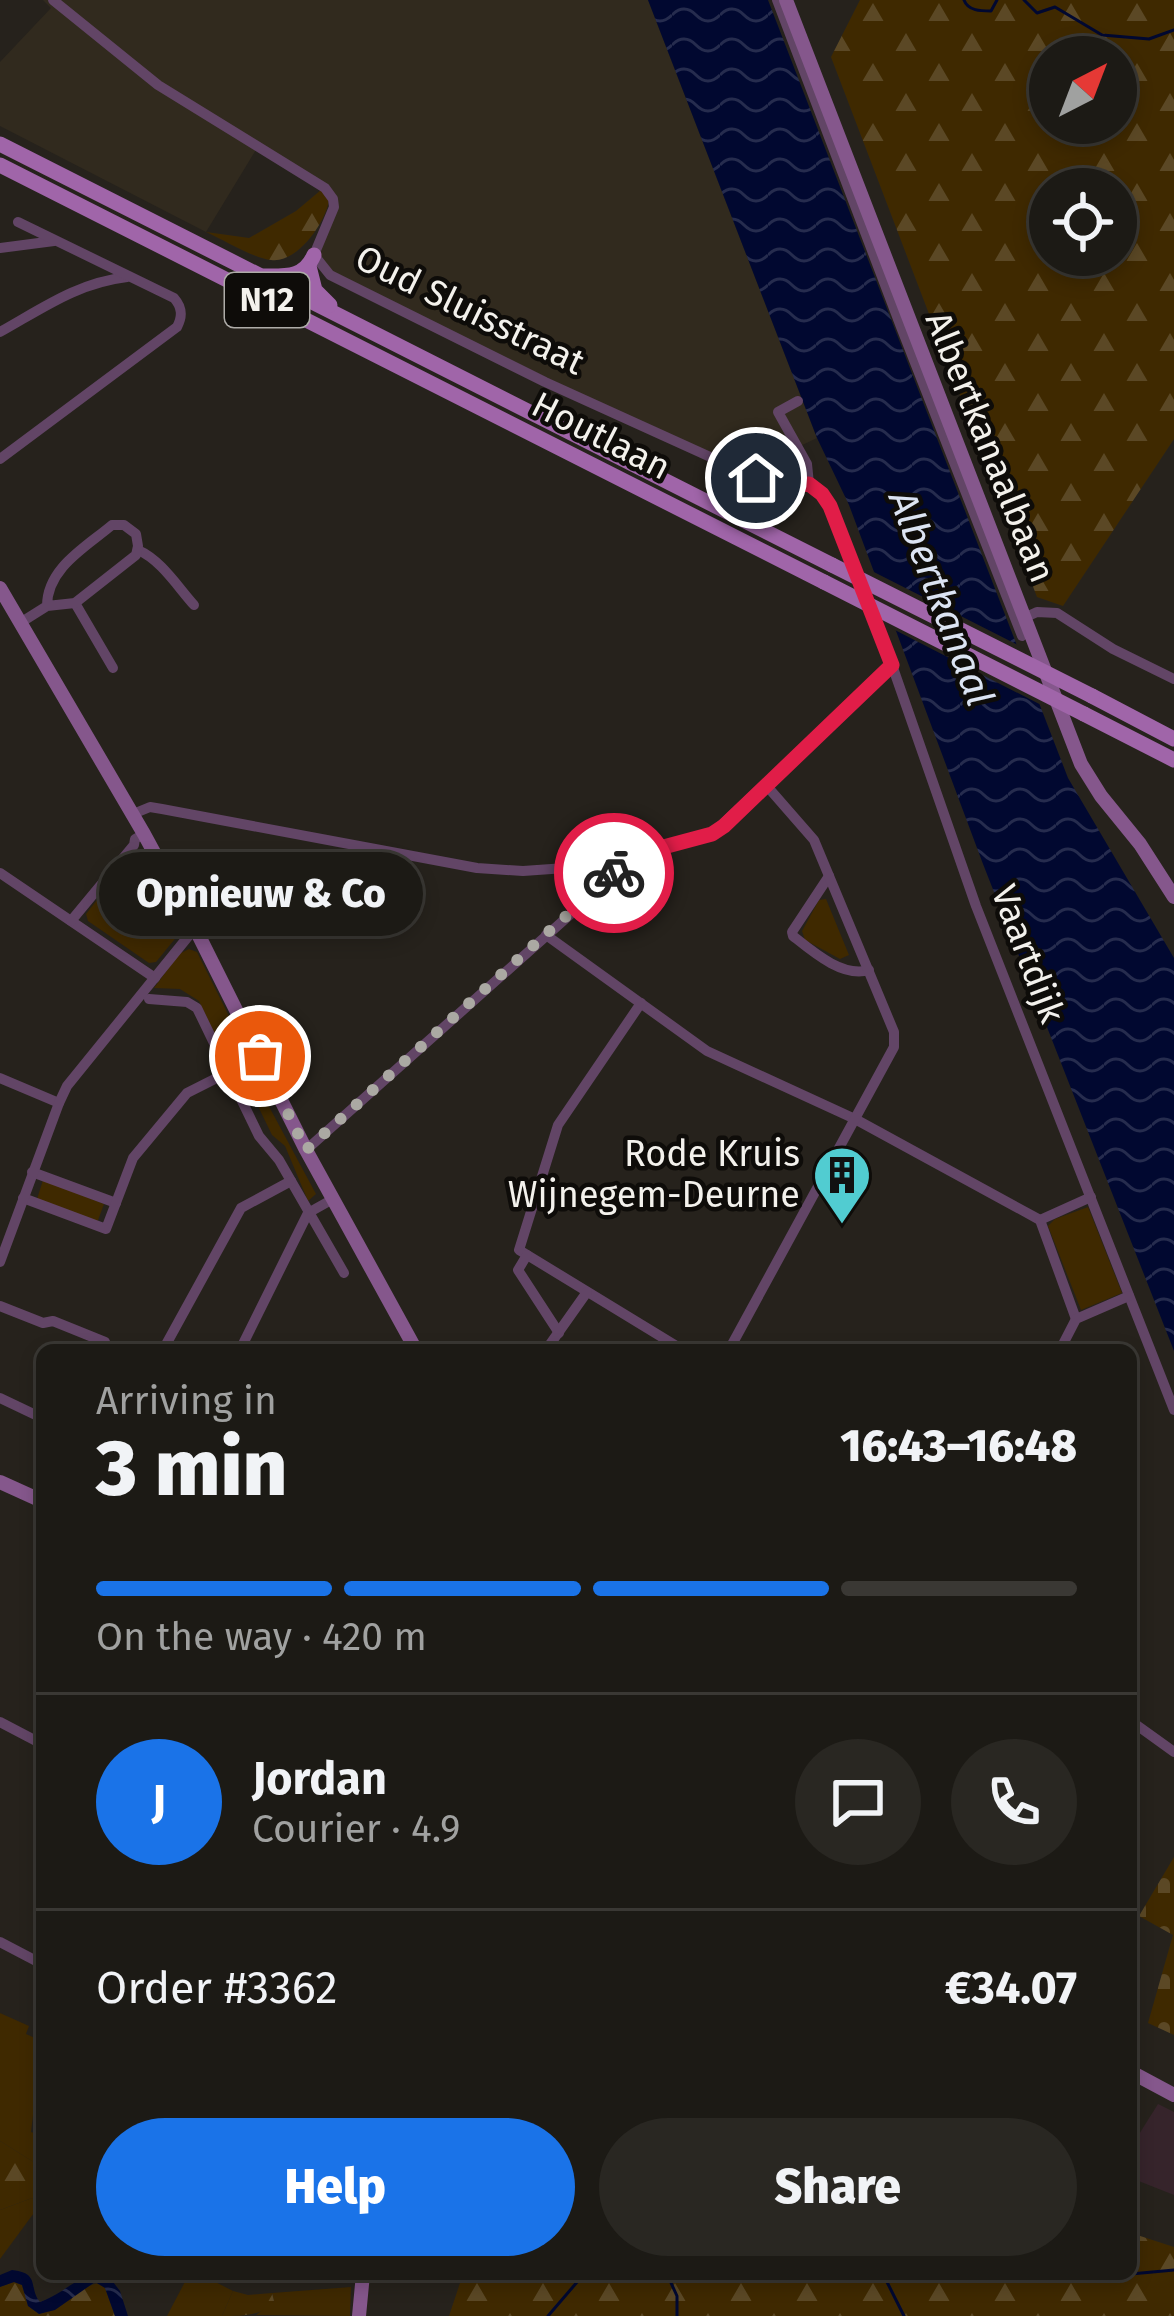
<!DOCTYPE html>
<meta charset="utf-8">
<style>
:root{--surface:#1c1a15;--page:#292722;--text:#f1f3f6;--muted:#a0a1a0;--line:#3a3834;--accent:#1a73e8}
body{margin:0;font-family:"Fira Sans",sans-serif;background:var(--page);color:var(--text);height:100vh;display:flex;flex-direction:column;font-size:45px;white-space:nowrap}
*{box-sizing:border-box;margin:0}
p{font-size:39px;color:var(--muted)}
.icon{flex:none;width:66px;height:66px;fill:none;stroke:currentColor;stroke-width:2;stroke-linecap:round;stroke-linejoin:round}
.map{position:relative;flex:1;overflow:hidden}
.panel{position:absolute;left:36px;top:1344px;width:1101px;height:936px;display:flex;flex-direction:column;background:var(--surface);border-radius:18px;box-shadow:0 6px 18px #0003,0 0 0 3px var(--line)}
.panel>*{flex:none}
.needle{width:78px;rotate:42deg}
.buttons{position:absolute;left:1029px;top:36px;display:grid;gap:24px}
.buttons a{display:grid;place-items:center;width:108px;height:108px;border-radius:50%;background:var(--surface);box-shadow:0 6px 18px #0003,0 0 0 3px var(--line);font-size:60px}
.pin{position:absolute;display:grid;place-items:center;width:102px;height:102px;color:#fff;margin:-51px;border:6px solid #fff;border-radius:50%;box-shadow:0 3px 12px #0007}
.courier{position:absolute;display:grid;place-items:center;width:120px;height:120px;margin:-60px;border:9px solid #e11d48;border-radius:50%;background:#fff;color:#222;box-shadow:0 3px 15px #0007}
.bubble{position:absolute;height:84px;border-radius:42px;background:var(--surface);box-shadow:0 6px 18px #0003,0 0 0 3px var(--line);font-size:39px;font-weight:800;line-height:84px;text-align:center}
.headline em{font-style:normal;font-weight:800}
.headline div{display:flex;flex-direction:column-reverse}
.headline{display:flex;align-items:center;justify-content:space-between;height:204px;padding:0 60px}
h1{font-size:78px;font-weight:800;line-height:90px}
.bar{display:grid;grid-template-columns:repeat(4,1fr);gap:18px 12px;align-content:center;height:144px;padding:0 60px}
.bar i{height:15px;border-radius:9px;background:var(--line)}
.bar .current{background:var(--accent)}
.bar p{grid-column:span 4}
.line{display:flex;align-items:center;gap:30px;padding:0 60px;border-top:3px solid var(--line)}
.line div{flex:1}
.round{display:grid;place-items:center;flex:none;width:126px;height:126px;border-radius:63px;background:var(--page)}
.action{display:flex;gap:24px;margin-top:auto;padding:24px 60px}
.action a{flex:1;height:138px;border-radius:72px;background:var(--accent);color:#fff;font-size:48px;font-weight:800;line-height:138px;text-align:center}
.action a+a{background:var(--page);color:var(--text)}
.map>svg:first-child{display:block}
</style>
<div class="map">
<svg width="1174" height="2316" viewBox="0 0 1174 2316">
<defs>
<pattern id="forest-firs" width="22" height="20" patternUnits="userSpaceOnUse" patternTransform="scale(3)"><rect width="22" height="20" fill="#3f2900"/><path d="M5 1l3.5 6h-7zM16 11l3.5 6h-7z" fill="#5b4825"/></pattern>
<pattern id="cemetery-stones" width="16" height="16" patternUnits="userSpaceOnUse" patternTransform="scale(3)"><rect width="16" height="16" fill="#3f2900"/><path d="M2 7V4a2 2 0 0 1 4 0v3zM10 15v-3a2 2 0 0 1 4 0v3z" fill="#5b4825"/></pattern>
<pattern id="water-waves" width="16" height="10" patternUnits="userSpaceOnUse" patternTransform="scale(3)"><rect width="16" height="10" fill="#010830"/><path d="M0 5q4-4 8 0t8 0" fill="none" stroke="#262c4e"/></pattern>
</defs>
<rect width="100%" height="100%" fill="#26221c"/>
<!-- commercial -->
<polygon fill="#36242b" points="1158,2104 1174,2112 1174,2195 1131,2178 1131,2147"/>
<!-- built -->
<polygon fill="#312a1e" points="43,0 648,0 817,438 798,447 809,484 772,485 330,275 314,255 333,199 257,148 206,232 0,126 0,62 51,8"/>
<!-- green -->
<g fill="#3f2900">
<polygon points="138,856 172,919 183,929 156,962 149,963 88,921 86,914 125,864"/>
<polygon points="826,899 849,955 840,959 805,940 802,931 819,900"/>
<polygon points="189,949 197,952 245,1048 245,1056 229,1064 199,1001 180,989 154,988 179,954"/>
<polygon points="246,1070 250,1071 316,1194 308,1201 285,1146 272,1135 252,1094 244,1092 237,1081 240,1073"/>
<polygon points="43,1180 104,1204 97,1223 37,1199"/>
<polygon points="1088,1207 1122,1293 1081,1310 1048,1226 1055,1219"/>
<polygon points="0,2013 29,2026 26,2034 42,2041 31,2132 37,2134 35,2143 42,2144 42,2162 35,2163 0,2141"/>
<polygon points="32,2198 42,2202 0,2259 0,2210"/>
<polygon points="189,2274 200,2274 233,2291 222,2316 167,2316"/>
<polygon points="351,2287 350,2316 256,2315 274,2301 272,2293"/>
</g>
<!-- forest -->
<g fill="url(#forest-firs)" fill-rule="evenodd">
<path d="M860,0H1174V439L1063,606L1037,597L831,57ZM1050,57H1116V123H1050ZM1050,189H1116V255H1050Z"/>
<path d="M321,190L329,200C326,222 297,264 271,260C253,258 224,240 206,232L249,238L296,211Z"/>
<polygon points="0,2141 35,2163 42,2162 42,2202 32,2198 0,2210"/>
<polygon points="1131,2233 1174,2247 1174,2316 449,2316 463,2274 1131,2274"/>
<path d="M14,2282L22,2285L28,2306L39,2314C63,2308 80,2285 100,2283L105,2288L115,2316H0V2287Z"/>
<path d="M233,2291L248,2295L272,2293L274,2301C263,2316 242,2316 222,2316Z"/>
</g>
<!-- cemetery -->
<polygon fill="url(#cemetery-stones)" points="1174,1857 1174,2035 1148,2023 1173,1935 1139,1916"/>
<!-- water -->
<g fill="url(#water-waves)">
<polygon points="648,0 768,0 1068,778 1174,958 1174,1351 983,864 849,505 817,438"/>
<path d="M12,2270C41,2273 28,2288 40,2302C68,2292 75,2274 107,2274L120,2291L128,2316H115L105,2288L95,2282L55,2310L39,2314L28,2306L22,2285L14,2282L0,2287V2275Z"/>
</g>
<!-- pier -->
<polygon fill="#26221c" points="866,568 1024,648 1047,708 889,627"/>
<g fill="none" stroke-linecap="round" stroke-linejoin="round">
<!-- stream -->
<g stroke="#010830" stroke-width="3">
<path d="M964,0C968,11 981,11 991,11L997,0"/>
<polyline points="1024,0 1037,13 1055,7 1102,35 1149,39 1174,30"/>
<polyline points="667,2274 677,2296 677,2316"/>
<polyline points="883,2274 904,2316"/>
<polyline points="1091,2274 1128,2274"/>
<polyline points="1131,2274 1174,2270"/>
<polyline points="548,2316 584,2274"/>
</g>
<!-- street -->
<g stroke="#624566" stroke-width="10">
<polyline points="53,0 158,85 325,188 333,199 334,207 314,255 330,275 545,382 772,485 782,487 809,484 822,494 830,506 850,557 892,665 976,906 1174,1410"/>
<polyline points="777,0 901,327 1022,636"/>
<polyline points="0,248 54,241"/>
<path d="M0,332C43,308 77,283 127,277"/>
<polyline points="798,401 778,412 807,464 809,484"/>
<path d="M0,459L177,327C183,316 182,307 174,298L18,222"/>
<path d="M138,550C161,560 177,586 194,605"/>
<polyline points="75,603 113,668"/>
<polyline points="1026,617 1037,612 1057,613 1113,649 1174,679"/>
<path d="M20,623L47,606L75,603L136,555L138,546L136,534L124,525H112C86,547 47,568 47,606"/>
<polyline points="133,814 150,807 162,809 477,868 523,871 594,866 712,834 892,665"/>
<polyline points="571,869 593,894"/>
<polyline points="0,873 155,978"/>
<path d="M829,876L792,932L793,936C813,952 843,978 869,970"/>
<polyline points="71,921 134,845 135,839 144,834"/>
<polyline points="546,935 707,1051 855,1119 1040,1220 1076,1319"/>
<polyline points="149,999 187,1002 197,1008 259,1136 279,1160 344,1273"/>
<polyline points="641,1003 558,1125 519,1250 683,1350"/>
<polyline points="0,1078 59,1103"/>
<polyline points="306,1150 610,879 625,859"/>
<polyline points="32,1172 116,1203"/>
<polyline points="23,1198 106,1229 133,1158 187,1093 260,1056"/>
<polyline points="1040,1220 1091,1197"/>
<polyline points="527,1255 518,1270 559,1333"/>
<polyline points="0,1262 59,1103 67,1086 195,928"/>
<polyline points="0,1306 43,1323 53,1321 105,1342 102,1348 108,1350"/>
<polyline points="163,1350 241,1208 291,1181"/>
<polyline points="240,1350 308,1213 333,1199"/>
<polyline points="546,1350 587,1292"/>
<polyline points="729,1350 894,1047 894,1032 814,840 766,785"/>
<polyline points="1060,1350 1076,1319 1129,1296"/>
<polyline points="0,1398 42,1418"/>
<polyline points="1131,1721 1174,1752"/>
<polyline points="0,1722 42,1744"/>
<polyline points="0,1942 42,1964"/>
</g>
<!-- secondary -->
<g stroke="#85578c" stroke-width="14">
<polyline points="786,0 1081,764 1101,796 1140,844 1174,897"/>
<polyline points="0,588 144,834 195,928 306,1150 416,1350"/>
<polyline points="0,1482 42,1501"/>
<polyline points="1131,2072 1174,2095"/>
<polyline points="359,2316 363,2274"/>
</g>
<!-- primary -->
<g stroke="#a065a9" stroke-width="15">
<polyline points="0,144 832,565"/>
<polyline points="0,165 824,582"/>
<polyline points="309,266 315,290 330,305"/>
<path d="M264,276C286,276 304,278 314,255"/>
<polyline points="1092,696 1174,739"/>
<polyline points="1084,714 1174,760"/>
</g>
<!-- primary-bridge -->
<g stroke="#a065a9" stroke-width="15">
<polyline points="832,565 1092,696"/>
<polyline points="824,582 1084,714"/>
</g>
</g>
<g fill="none" stroke-linecap="round" stroke-linejoin="round">
<!-- done -->
<polyline stroke="#aba9a3" stroke-width="12" stroke-dasharray="0 21.6" points="260,1056 306,1150 614,873"/>
<!-- route -->
<polyline stroke="#e11d48" stroke-width="15" points="614,873 625,859 641,853 712,834 724,826 892,665 830,506 822,494 809,484 782,487 756,478"/>
</g>
<!-- icons -->
<defs>
<symbol id="building-pin" viewBox="-11 -11 22 30"><path d="M0 17L-7.5 6A9.5 9.5 0 1 1 7.5 6Z" fill="#51ccd1" stroke="#0e0c09"/><path d="M-4-6H4V6H1V3H-1V6H-4ZM-2.5-4.3h1.7v1.8h-1.7ZM.8-4.3h1.7v1.8H.8ZM-2.5-1h1.7V.8h-1.7ZM.8-1h1.7V.8H.8Z" fill="#111"/></symbol>
</defs>
<g fill-rule="evenodd">
<use href="#building-pin" x="809" y="1142" width="66" height="90"/>
</g>
<g text-anchor="middle" dominant-baseline="central" stroke-width="9" stroke-linejoin="round" paint-order="stroke">
<!-- shield labels -->
<rect fill="#0e0c09" stroke="#aeaca8" stroke-width="3" x="225" y="273" width="84" height="54" rx="9"/>
<g font-size="33" font-weight="bold" fill="#f3f1ec">
<text x="267" y="300">N12</text>
</g>
<!-- street labels -->
<g font-size="36" fill="#f3f1ec" stroke="#0e0c09">
<text transform="translate(470 310) rotate(26)">Oud Sluisstraat</text>
<text transform="translate(601 436) rotate(27)">Houtlaan</text>
<text transform="translate(990 447) rotate(68)">Albertkanaalbaan</text>
<text transform="translate(1028 954) rotate(69)">Vaartdijk</text>
</g>
<!-- poi labels -->
<g font-size="36" fill="#f3f1ec" stroke="#0e0c09" text-anchor="end">
<text x="800" y="1154">Rode Kruis<tspan x="800" dy="41">Wijnegem-Deurne</tspan></text>
</g>
<!-- water labels -->
<g font-size="39" font-style="italic" fill="#dce4f3" stroke="#0e0c09">
<text transform="translate(941 598) rotate(69)">Albertkanaal</text>
</g>
</g>
</svg>
<div class="buttons">
<a><svg class="needle" viewBox="-14 -14 28 28"><path d="M0-13l5 13h-10z" fill="#e53935"/><path d="M0 13l5-13h-10z" fill="#a0a1a0"/></svg></a>
<a><svg class="icon" aria-label="locate" viewBox="0 0 24 24"><circle cx="12" cy="12" r="6"/><path d="M12 2v4M12 18v4M2 12h4M18 12h4"/></svg></a>
</div>
<div class="pin" style="left:260px;top:1056px;background:#ea580c"><svg class="icon" aria-label="bag" viewBox="0 0 24 24"><path d="M5 8h14l-1 12H6zM9 8a3 3 0 0 1 6 0"/></svg></div>
<div class="pin" style="left:756px;top:478px;background:#1f2937"><svg class="icon" aria-label="home" viewBox="0 0 24 24"><path d="M3 11l9-7 9 7M6 9v11h12V9"/></svg></div>
<div class="courier" style="left:614px;top:873px"><svg class="icon" aria-label="bike" viewBox="0 0 24 24"><circle cx="6" cy="16" r="4"/><circle cx="18" cy="16" r="4"/><path d="M6 16l4-8h5l3 8M10 8l3 8H6M13 5h3"/></svg></div>
<div class="bubble" style="left:99px;top:852px;width:324px">Opnieuw &amp; Co</div>
<section class="panel">
<div class="headline"><div><h1>3 min</h1><p>Arriving in</p></div><em>16:43–16:48</em></div>
<div class="bar"><i class="current"></i><i class="current"></i><i class="current"></i><i></i><p>On the way · 420 m</p></div>
<div class="line" style="height:216px"><b class="round" style="background:var(--accent);color:#fff">J</b><div><b>Jordan</b><p>Courier · 4.9</p></div><a class="round"><svg class="icon" aria-label="chat" viewBox="0 0 24 24"><path d="M4 5h16v11H9l-5 4z"/></svg></a><a class="round"><svg class="icon" aria-label="phone" viewBox="0 0 24 24"><path d="M5 4h4l2 5-3 2q2 4 5 5l2-3 5 2v4C11 20 4 13 5 4z"/></svg></a></div>
<div class="line" style="height:156px"><div>Order #3362</div><b>€34.07</b></div>
<div class="action"><a>Help</a><a>Share</a></div>
</section>
</div>
